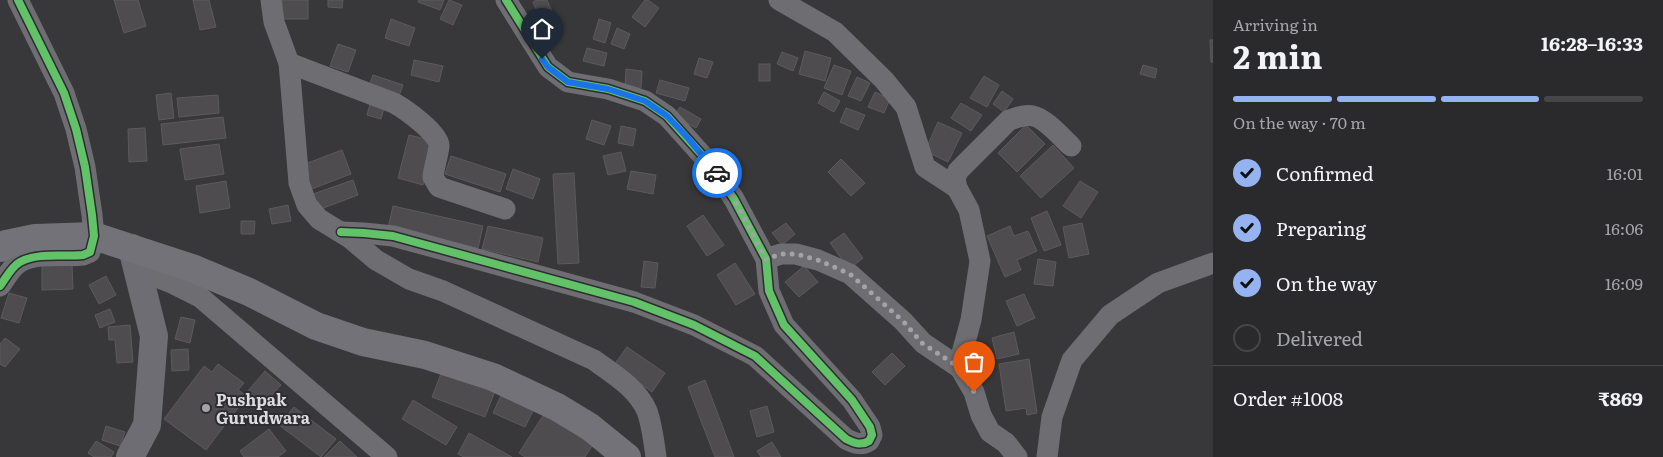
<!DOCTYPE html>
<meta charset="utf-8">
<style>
:root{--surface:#2a292c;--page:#323134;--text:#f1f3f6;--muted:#a5a6a9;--line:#464548;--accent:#95b2f1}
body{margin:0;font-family:Literata,serif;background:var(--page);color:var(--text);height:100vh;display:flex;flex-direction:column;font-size:19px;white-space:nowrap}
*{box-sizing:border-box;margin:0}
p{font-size:16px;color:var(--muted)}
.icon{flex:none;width:28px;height:28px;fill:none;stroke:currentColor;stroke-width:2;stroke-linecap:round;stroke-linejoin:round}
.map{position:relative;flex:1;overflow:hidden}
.details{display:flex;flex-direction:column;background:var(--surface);width:450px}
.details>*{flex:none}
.pin{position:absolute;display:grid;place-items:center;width:42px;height:42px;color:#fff;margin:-51px -21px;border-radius:50% 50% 50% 0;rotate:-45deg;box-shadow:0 0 5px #0007}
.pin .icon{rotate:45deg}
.courier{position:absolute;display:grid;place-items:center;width:50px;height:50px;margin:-25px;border:4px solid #1a73e8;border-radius:50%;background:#fff;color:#222;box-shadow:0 1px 6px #0007}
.overview em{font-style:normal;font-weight:700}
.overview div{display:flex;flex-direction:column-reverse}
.overview{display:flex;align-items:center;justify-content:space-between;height:85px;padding:0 20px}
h1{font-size:32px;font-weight:700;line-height:38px}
.bar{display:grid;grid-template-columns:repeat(4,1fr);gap:8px 5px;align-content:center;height:60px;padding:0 20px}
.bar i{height:6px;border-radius:4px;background:var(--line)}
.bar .current{background:var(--accent)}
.bar p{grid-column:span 4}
.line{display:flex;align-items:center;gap:12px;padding:0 20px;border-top:1px solid var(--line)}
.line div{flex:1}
ol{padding:0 20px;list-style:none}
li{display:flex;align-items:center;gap:15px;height:55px}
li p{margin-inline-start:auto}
li .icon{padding:5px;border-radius:50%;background:var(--accent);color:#111;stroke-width:4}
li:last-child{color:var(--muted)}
li i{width:28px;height:28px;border:2px solid var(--line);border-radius:50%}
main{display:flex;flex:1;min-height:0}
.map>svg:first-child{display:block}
</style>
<main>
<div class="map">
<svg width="1213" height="457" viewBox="0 0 1213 457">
<rect width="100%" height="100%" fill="#38373a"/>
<!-- building -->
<g fill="#4e4c4f" stroke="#5b5a5c">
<polygon points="114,0 138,0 146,26 124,33"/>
<polygon points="193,0 209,0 216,27 200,30"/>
<rect x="282" y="0" width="26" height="19"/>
<polygon points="328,0 343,0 342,8 328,7"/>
<polygon points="419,0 444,0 440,10 418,2"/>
<polygon points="449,0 462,5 453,25 440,19"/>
<polygon points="537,0 547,0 553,14 540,19 533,2"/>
<polygon points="645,0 648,0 659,8 645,27 632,17"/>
<polygon points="391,19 415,28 409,46 385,38"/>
<polygon points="599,19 611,23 605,43 593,39"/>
<polygon points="617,28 630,34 624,49 611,44"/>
<polygon points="1210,40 1213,40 1213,62 1211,62"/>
<polygon points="338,44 356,50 348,72 330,66"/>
<polygon points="587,48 607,53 604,66 583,61"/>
<polygon points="805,51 831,58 825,81 799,74"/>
<polygon points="782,52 798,58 793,71 777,64"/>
<polygon points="699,58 713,62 707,78 694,74"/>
<polygon points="414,60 443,66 439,82 411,75"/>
<rect x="759" y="64" width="11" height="17"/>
<polygon points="834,65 851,71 842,95 824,88"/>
<polygon points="1143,65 1157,69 1155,78 1140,74"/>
<polygon points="626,69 642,71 641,88 625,87"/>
<polygon points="373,75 403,85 399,96 369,86"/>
<polygon points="984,76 999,85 987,107 970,98"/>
<polygon points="857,77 870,83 861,101 848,96"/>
<polygon points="660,80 689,88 685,101 656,93"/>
<polygon points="1002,91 1013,99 1004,112 993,104"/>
<polygon points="824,92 840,101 834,112 818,103"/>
<polygon points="875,92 890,99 884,113 868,107"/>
<polygon points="171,93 174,118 159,120 156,95"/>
<polygon points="218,95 219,113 179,117 177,98"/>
<polygon points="961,103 982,115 971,131 951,118"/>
<polygon points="370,104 384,108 381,119 367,115"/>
<polygon points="680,107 701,119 696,128 674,116"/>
<polygon points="846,108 865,115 858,130 840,122"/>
<polygon points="223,117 226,138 163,145 161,124"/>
<polygon points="592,120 611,126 604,145 586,139"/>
<polygon points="938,122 962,133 948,162 925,151"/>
<polygon points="1026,125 1045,144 1017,172 998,153"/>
<polygon points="621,126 636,129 633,146 618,143"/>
<polygon points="145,128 147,161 129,162 128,129"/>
<polygon points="409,135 434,141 423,185 398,178"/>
<polygon points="219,144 224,174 185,180 180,149"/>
<polygon points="1053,145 1074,168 1041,198 1020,176"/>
<polygon points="342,150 351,174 309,190 300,166"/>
<polygon points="621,152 626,171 608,175 603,156"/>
<polygon points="451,156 506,174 500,192 445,174"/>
<polygon points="841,159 865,183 851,196 828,172"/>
<polygon points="513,169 540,179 533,199 506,189"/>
<polygon points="631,171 656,175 653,194 627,189"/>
<polygon points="574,173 579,263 558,264 553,174"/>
<polygon points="353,180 358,195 318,210 313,194"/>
<polygon points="226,181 230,208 200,213 196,186"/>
<polygon points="1080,181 1098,192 1081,218 1063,206"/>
<polygon points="288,205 291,221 272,224 269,209"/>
<polygon points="393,206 483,226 478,248 388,228"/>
<polygon points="1047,211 1061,245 1044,251 1031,218"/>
<polygon points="703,215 724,245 707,256 687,226"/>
<polygon points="241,221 255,221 254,234 241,234"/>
<polygon points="786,223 795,234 782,245 772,233"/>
<polygon points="1082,223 1089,254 1069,258 1063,227"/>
<polygon points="488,226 543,238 538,262 482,249"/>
<polygon points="1010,226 1014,236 1028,231 1037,251 1017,260 1021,270 1005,277 987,236"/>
<polygon points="844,233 863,258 849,269 830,243"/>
<polygon points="1038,259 1056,262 1053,286 1034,284"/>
<polygon points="644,261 658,263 655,288 641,287"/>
<polygon points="735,263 755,294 736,305 717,275"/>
<polygon points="72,265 73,289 42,290 42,266"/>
<polygon points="804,266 818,282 799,297 785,282"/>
<polygon points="106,276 116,295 99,304 89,285"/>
<polygon points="9,293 27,298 19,323 1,318"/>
<polygon points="1024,294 1035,318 1017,326 1006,301"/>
<polygon points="110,309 115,322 100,328 95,315"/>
<polygon points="181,317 195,320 190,343 175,339"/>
<polygon points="130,325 133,362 117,363 115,340 109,340 108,327"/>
<polygon points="1014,332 1019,354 997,359 992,338"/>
<polygon points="5,338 20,349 5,367 0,364 0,344"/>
<polygon points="627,347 665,373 652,392 614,365"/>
<polygon points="188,349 189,370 172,371 171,350"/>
<polygon points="892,353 905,366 885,385 872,372"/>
<polygon points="1029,359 1037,413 1027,415 1026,408 1006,411 999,364"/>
<polygon points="218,364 244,383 238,390 247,396 206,450 164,419 204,366 212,372"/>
<polygon points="444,366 497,386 485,417 432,397"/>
<polygon points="265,371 281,385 261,407 246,393"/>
<polygon points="705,380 734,457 715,457 688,387"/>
<polygon points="504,389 536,405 525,427 493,413"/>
<polygon points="413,400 457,427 446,445 402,419"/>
<polygon points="767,406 774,432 757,437 750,411"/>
<polygon points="294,407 336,439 321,457 279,425"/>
<polygon points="546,411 595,441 585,457 525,457 519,453"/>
<polygon points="106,426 125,432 120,446 102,440"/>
<polygon points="269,429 286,451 278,457 244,457 240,451"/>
<polygon points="469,433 512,457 464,457 458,454"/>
<polygon points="96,441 114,452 111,457 94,457 88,453"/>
<polygon points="340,441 357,457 324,457"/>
<polygon points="772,442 781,457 761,457 757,451"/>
</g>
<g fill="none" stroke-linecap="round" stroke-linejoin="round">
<!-- street -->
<g stroke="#6e6d72" stroke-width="21">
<path d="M271,0L274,22L289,63L299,183L307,205L319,219L350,238L376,260L409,279L443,291L594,360C613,374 637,388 647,411C652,425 654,442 656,457"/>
<polyline points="779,0 835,32 884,80 906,107 925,167 957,188"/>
<path d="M289,63L394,103C405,109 440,134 439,146C438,156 434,167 433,177L439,187L505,209"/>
<path d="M341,232L364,233L393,236L634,302L694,325L755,356L846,439C854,443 861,446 869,441L872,435L870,427L852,400L784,325L769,291L766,259L734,199L711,165L667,116L645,101L608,89L568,82L548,67L506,0"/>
<polyline points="766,259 781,254 796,254 818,260 850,274 903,321 923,343 960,368 974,392 981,415 990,432 1006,443 1017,457"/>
<polyline points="137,270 172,283 200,297 387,457"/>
<path d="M0,286C6,278 11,267 20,262C38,252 64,257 83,255L90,252L94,236L92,215L85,167L76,129L64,93L18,0"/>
<path d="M960,368L961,357L971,320L980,261L969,210L957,188L955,179L958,171L1009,120C1016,118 1025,114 1033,116C1045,118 1062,138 1071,146"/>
<polyline points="1047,457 1052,417 1072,360 1110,315 1158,283 1213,263"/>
</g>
<!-- primary -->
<polyline stroke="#6e6d74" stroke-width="28" points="130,457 147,425 154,336 132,248"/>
<!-- highway -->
<polyline stroke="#747279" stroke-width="28" points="0,248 6,244 35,238 94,236 192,268 249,292 316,326 363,342 425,355 493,377 557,407 590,427 627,457"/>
<defs>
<g id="cycleway">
<path d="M341,232L364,233L393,236L634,302L694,325L755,356L846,439C854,443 861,446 869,441L872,435L870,427L852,400L784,325L769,291L766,259L734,199L711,165L667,116L645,101L608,89L568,82L548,67L506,0"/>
<path d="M0,286C6,278 11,267 20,262C38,252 64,257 83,255L90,252L94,236L92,215L85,167L76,129L64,93L18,0"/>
</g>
</defs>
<!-- cycleway casing -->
<use href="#cycleway" stroke="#2d2c31" stroke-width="11"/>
<!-- cycleway -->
<use href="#cycleway" stroke="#61c268" stroke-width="8"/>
</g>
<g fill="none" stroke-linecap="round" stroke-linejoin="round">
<!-- done -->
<polyline stroke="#a3a2a5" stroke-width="5" stroke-dasharray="0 9" points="717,173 734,199 766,259 781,254 796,254 818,260 850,274 903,321 922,343 960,368 974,392"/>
<!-- route -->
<polyline stroke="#1a73e8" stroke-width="6" points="542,59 548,67 568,82 608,89 645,101 667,116 686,136 717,173"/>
</g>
<!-- markers -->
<circle fill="#a3a2a5" stroke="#2d2c31" stroke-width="2" cx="206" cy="408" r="5"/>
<g text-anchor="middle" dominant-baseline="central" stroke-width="4" stroke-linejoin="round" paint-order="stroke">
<!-- poi labels -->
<g font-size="16" font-weight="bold" fill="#dcdbde" stroke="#2d2c31" text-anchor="start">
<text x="216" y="399">Pushpak<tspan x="216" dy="18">Gurudwara</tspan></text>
</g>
</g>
</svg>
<div class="pin" style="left:974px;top:392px;background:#ea580c"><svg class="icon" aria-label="bag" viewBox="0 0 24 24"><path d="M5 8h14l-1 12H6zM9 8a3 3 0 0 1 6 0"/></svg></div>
<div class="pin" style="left:542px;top:59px;background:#1f2937"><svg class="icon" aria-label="home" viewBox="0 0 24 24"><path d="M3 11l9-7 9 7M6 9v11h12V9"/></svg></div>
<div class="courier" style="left:717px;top:173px"><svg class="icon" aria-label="car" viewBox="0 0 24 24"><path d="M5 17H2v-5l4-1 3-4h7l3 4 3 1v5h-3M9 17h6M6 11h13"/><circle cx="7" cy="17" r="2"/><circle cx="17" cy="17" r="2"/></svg></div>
</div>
<section class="details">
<div class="overview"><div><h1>2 min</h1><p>Arriving in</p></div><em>16:28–16:33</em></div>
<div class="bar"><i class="current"></i><i class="current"></i><i class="current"></i><i></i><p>On the way · 70 m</p></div>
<ol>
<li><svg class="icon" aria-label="check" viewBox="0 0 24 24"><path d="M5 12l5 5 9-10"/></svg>Confirmed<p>16:01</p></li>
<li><svg class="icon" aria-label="check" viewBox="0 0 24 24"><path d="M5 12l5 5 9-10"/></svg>Preparing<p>16:06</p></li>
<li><svg class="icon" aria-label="check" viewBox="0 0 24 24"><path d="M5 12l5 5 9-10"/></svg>On the way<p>16:09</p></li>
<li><i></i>Delivered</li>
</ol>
<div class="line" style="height:65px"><div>Order #1008</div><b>₹869</b></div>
</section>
</main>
